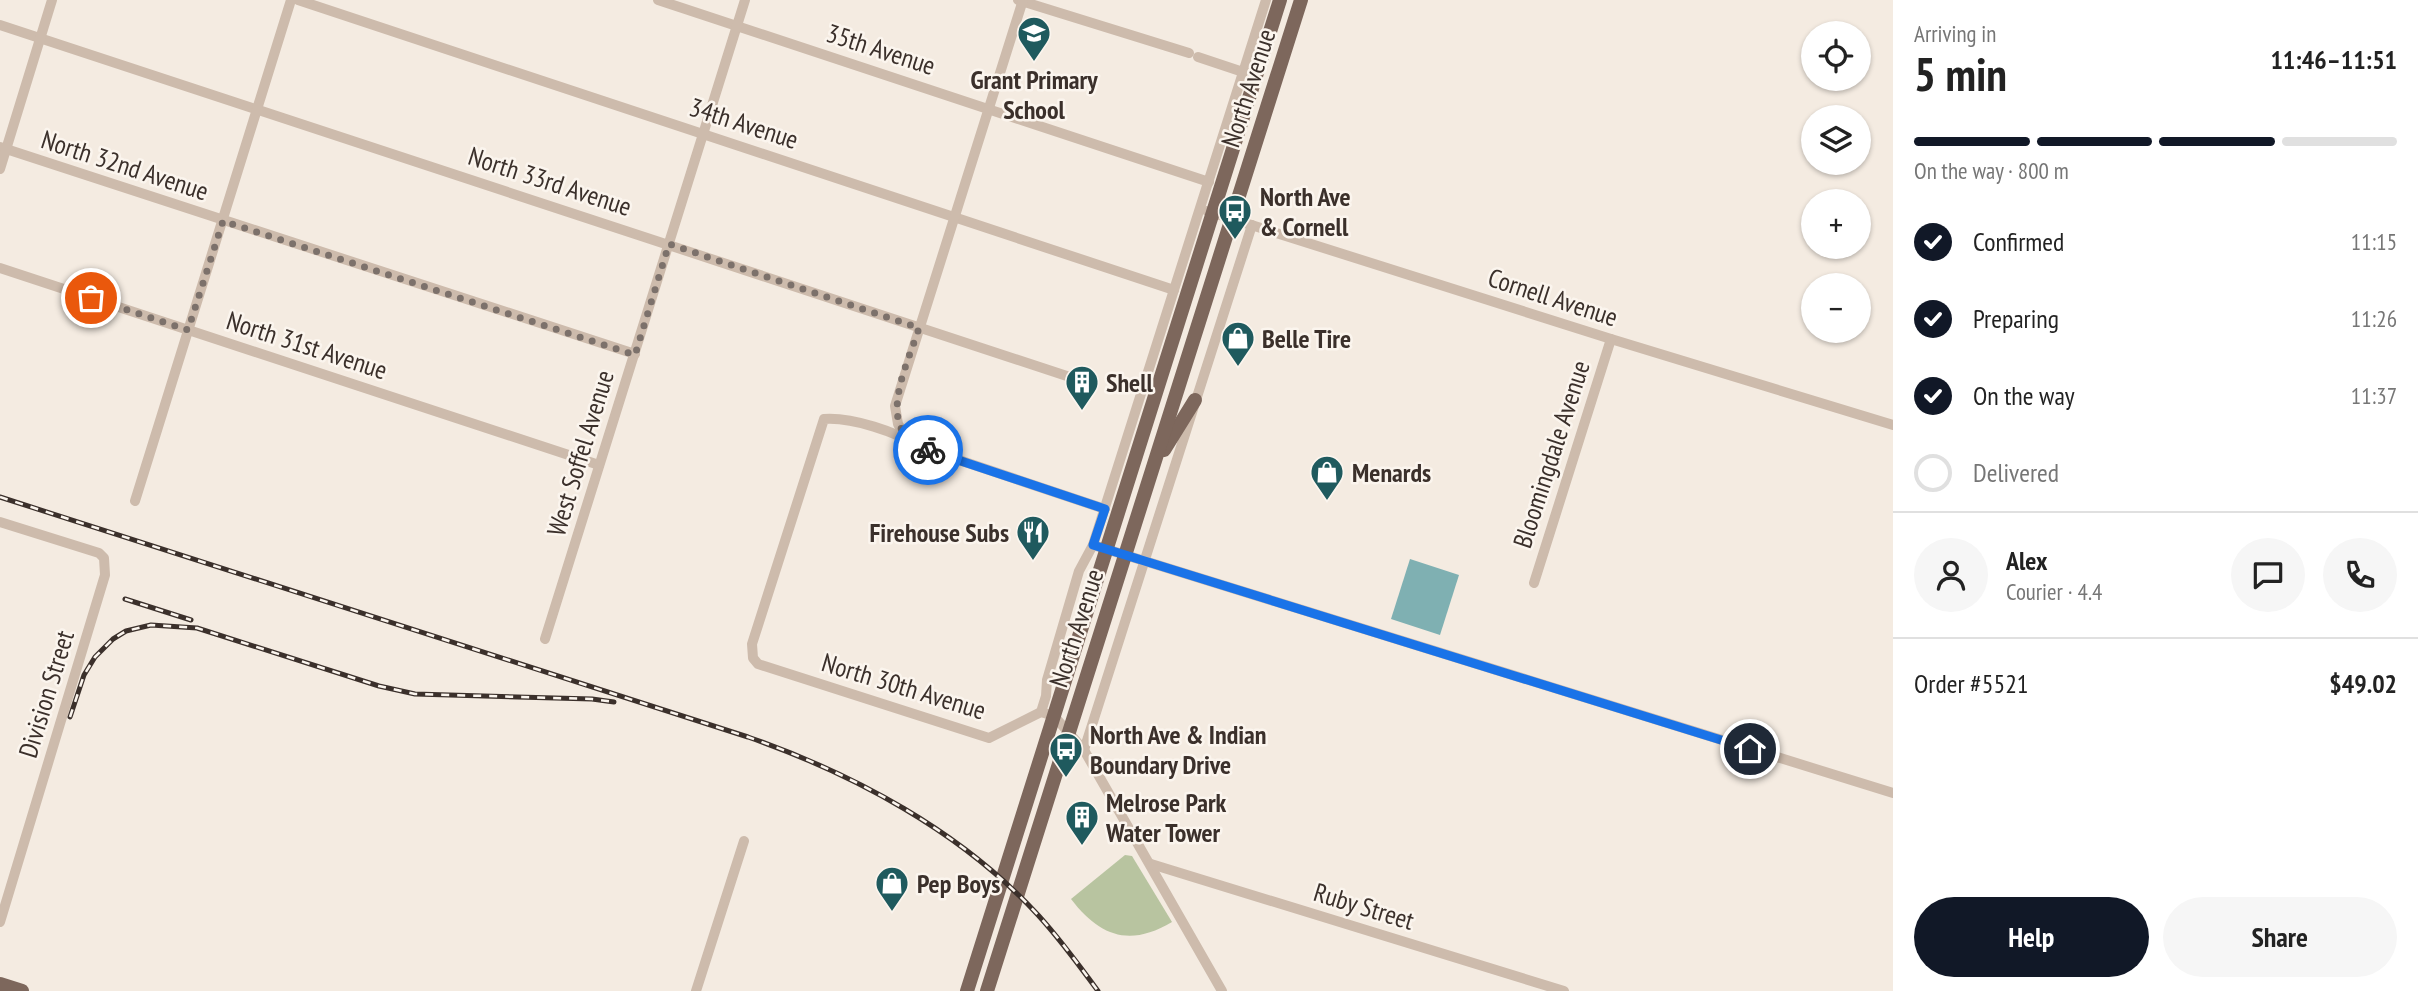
<!DOCTYPE html>
<meta charset="utf-8">
<style>
:root{--surface:#fff;--page:#f6f6f6;--text:#222;--muted:#767676;--line:#e0e0e0;--accent:#111827}
body{margin:0;font-family:"PT Sans Narrow",sans-serif;background:var(--page);color:var(--text);height:100vh;display:flex;flex-direction:column;font-size:26px;white-space:nowrap}
*{box-sizing:border-box;margin:0}
p{font-size:23px;color:var(--muted)}
.icon{flex:none;width:38px;height:38px;fill:none;stroke:currentColor;stroke-width:2;stroke-linecap:round;stroke-linejoin:round}
.map{position:relative;flex:1;overflow:hidden}
.details{display:flex;flex-direction:column;background:var(--surface);width:525px}
.details>*{flex:none}
.controls{position:absolute;left:1801px;top:21px;display:grid;gap:14px}
.controls a{display:grid;place-items:center;width:70px;height:70px;border-radius:50%;background:var(--surface);box-shadow:0 2px 5px #0004;font-size:35px}
.pin{position:absolute;display:grid;place-items:center;width:60px;height:60px;color:#fff;margin:-30px;border:4px solid #fff;border-radius:50%;box-shadow:0 2px 7px #0007}
.courier{position:absolute;display:grid;place-items:center;width:70px;height:70px;margin:-35px;border:5px solid #1a73e8;border-radius:50%;background:#fff;color:#222;box-shadow:0 2px 9px #0007}
.overview em{font-style:normal;font-weight:800}
.overview div{display:flex;flex-direction:column-reverse}
.overview{display:flex;align-items:center;justify-content:space-between;height:119px;padding:0 21px}
h1{font-size:46px;font-weight:800;line-height:52px}
.bar{display:grid;grid-template-columns:repeat(4,1fr);gap:10px 7px;align-content:center;height:84px;padding:0 21px}
.bar i{height:9px;border-radius:5px;background:var(--line)}
.bar .on{background:var(--accent)}
.bar p{grid-column:span 4}
.line{display:flex;align-items:center;gap:18px;padding:0 21px;border-top:2px solid var(--line)}
.line div{flex:1}
.round{display:grid;place-items:center;flex:none;width:74px;height:74px;border-radius:37px;background:var(--page)}
ol{padding:0 21px;list-style:none}
li{display:flex;align-items:center;gap:21px;height:77px}
li p{margin-inline-start:auto}
li .icon{padding:7px;border-radius:50%;background:var(--accent);color:#fff;stroke-width:4}
li:last-child{color:var(--muted)}
li i{width:38px;height:38px;border:4px solid var(--line);border-radius:50%}
.action{display:flex;gap:14px;margin-top:auto;padding:14px 21px}
.action a{flex:1;height:80px;border-radius:42px;background:var(--accent);color:#fff;font-size:28px;font-weight:800;line-height:80px;text-align:center}
.action a+a{background:var(--page);color:var(--text)}
main{display:flex;flex:1;min-height:0}
.map>svg:first-child{display:block}
</style>
<main>
<div class="map">
<svg width="1893" height="991" viewBox="0 0 1893 991">
<rect width="100%" height="100%" fill="#f4ebe1"/>
<!-- green -->
<path fill="#b8c4a0" d="M1125,855L1132,856L1172,922C1130,947 1100,937 1071,899Z"/>
<!-- water -->
<polygon fill="#7fb0b2" points="1410,559 1459,575 1440,635 1391,619"/>
<g fill="none" stroke-linecap="round" stroke-linejoin="round">
<!-- minor -->
<g stroke="#cdbbac" stroke-width="10">
<polyline points="298,0 1174,290"/>
<polyline points="658,0 1209,182"/>
<polyline points="1018,0 1189,53"/>
<polyline points="0,25 1085,382"/>
<polyline points="1198,57 1243,72"/>
<polyline points="0,147 635,354"/>
<polyline points="0,169 52,0"/>
<polyline points="1207,211 1611,339 1893,425"/>
<polyline points="0,268 599,465"/>
<polyline points="906,438 898,424 895,406 1023,0"/>
<polyline points="135,501 291,0"/>
<path d="M1105,509L920,447C897,432 852,417 824,419L752,644L753,658L758,664L989,738L1041,712L1054,716L1084,750L1222,991"/>
<polyline points="0,522 99,553 104,558 105,575 0,922"/>
<polyline points="1093,545 1893,793"/>
<polyline points="1534,583 1611,339"/>
<polyline points="545,639 745,0"/>
<polyline points="1041,712 1046,696 1047,680 1079,571 1093,545 1266,0"/>
<polyline points="1084,750 1252,225"/>
<polyline points="1151,864 1564,991"/>
<polyline points="696,991 744,841"/>
</g>
<!-- major -->
<g stroke="#7d675c" stroke-width="14">
<polyline points="1164,450 1195,400"/>
<polyline points="0,984 22,991"/>
<polyline points="967,991 1280,0"/>
<polyline points="987,991 1301,0"/>
</g>
<defs>
<g id="rail">
<path d="M0,497L748,737C854,774 962,832 1038,915C1060,939 1079,965 1098,991"/>
<polyline points="125,599 191,620"/>
<polyline points="70,717 84,675 95,657 113,639 126,631 151,625 197,628 379,686 415,694 592,699 614,702"/>
</g>
</defs>
<!-- rail casing -->
<use href="#rail" stroke="#3b302b" stroke-width="5"/>
<!-- rail -->
<use href="#rail" stroke="#fbf5ee" stroke-width="2.5" stroke-dasharray="8" stroke-linecap="butt"/>
</g>
<g fill="none" stroke-linecap="round" stroke-linejoin="round">
<!-- done -->
<path stroke="#7c716b" stroke-width="7" stroke-dasharray="0 12.6" d="M91,298L188,330L223,221L635,355L669,244L919,328C907,366 872,432 928,450"/>
<!-- route -->
<polyline stroke="#1a73e8" stroke-width="9" points="928,450 1105,509 1093,545 1750,749"/>
</g>
<!-- icons -->
<defs>
<symbol id="school-pin" viewBox="-11 -11 22 30"><path d="M0 17L-7.5 6A9.5 9.5 0 1 1 7.5 6Z" fill="#1f5a5e" stroke="#fbf5ee"/><path d="M0-5L7-2L0 1L-7-2ZM-4 1L0 2.5L4 1V4Q0 6-4 4Z" fill="#fff"/></symbol>
<symbol id="bus-pin" viewBox="-11 -11 22 30"><path d="M0 17L-7.5 6A9.5 9.5 0 1 1 7.5 6Z" fill="#1f5a5e" stroke="#fbf5ee"/><path d="M-5-6H5V4H4V6H2V4H-2V6H-4V4H-5ZM-3.5-4V0h7V-4ZM-3.5 1.2v1.5H-2V1.2ZM2 1.2v1.5H3.5V1.2Z" fill="#fff"/></symbol>
<symbol id="shop-pin" viewBox="-11 -11 22 30"><path d="M0 17L-7.5 6A9.5 9.5 0 1 1 7.5 6Z" fill="#1f5a5e" stroke="#fbf5ee"/><path d="M-5-2.5h2.3a2.7 3.5 0 0 1 5.4 0H5L5.5 6h-11ZM-1.5-2.5h3a1.5 2.3 0 0 0-3 0Z" fill="#fff"/></symbol>
<symbol id="building-pin" viewBox="-11 -11 22 30"><path d="M0 17L-7.5 6A9.5 9.5 0 1 1 7.5 6Z" fill="#1f5a5e" stroke="#fbf5ee"/><path d="M-4-6H4V6H1V3H-1V6H-4ZM-2.5-4.3h1.7v1.8h-1.7ZM.8-4.3h1.7v1.8H.8ZM-2.5-1h1.7V.8h-1.7ZM.8-1h1.7V.8H.8Z" fill="#fff"/></symbol>
<symbol id="restaurant-pin" viewBox="-11 -11 22 30"><path d="M0 17L-7.5 6A9.5 9.5 0 1 1 7.5 6Z" fill="#1f5a5e" stroke="#fbf5ee"/><path d="M-5-6h1v4h1v-4h1v4h1v-4h1v5L-1.5 .5V6h-2V.5L-5-1ZM5-6V6H3V1.5H1.5Q1.5-4 5-6Z" fill="#fff"/></symbol>
</defs>
<g fill-rule="evenodd">
<use href="#school-pin" x="1015" y="14" width="38" height="52"/>
<use href="#bus-pin" x="1216" y="192" width="38" height="52"/>
<use href="#shop-pin" x="1219" y="319" width="38" height="52"/>
<use href="#building-pin" x="1063" y="363" width="38" height="52"/>
<use href="#shop-pin" x="1308" y="453" width="38" height="52"/>
<use href="#restaurant-pin" x="1014" y="513" width="38" height="52"/>
<use href="#bus-pin" x="1047" y="730" width="38" height="52"/>
<use href="#building-pin" x="1063" y="798" width="38" height="52"/>
<use href="#shop-pin" x="873" y="864" width="38" height="52"/>
</g>
<g text-anchor="middle" dominant-baseline="central" stroke-width="5" stroke-linejoin="round" paint-order="stroke">
<!-- street labels -->
<g font-size="26" fill="#3b302b" stroke="#fbf5ee">
<text transform="translate(881 49) rotate(18)">35th Avenue</text>
<text transform="translate(1248 88) rotate(-72)">North Avenue</text>
<text transform="translate(744 123) rotate(18)">34th Avenue</text>
<text transform="translate(125 165) rotate(18)">North 32nd Avenue</text>
<text transform="translate(550 181) rotate(18)">North 33rd Avenue</text>
<text transform="translate(1553 297) rotate(18)">Cornell Avenue</text>
<text transform="translate(307 345) rotate(18)">North 31st Avenue</text>
<text transform="translate(580 453) rotate(-73)">West Soffel Avenue</text>
<text transform="translate(1551 454) rotate(-72)">Bloomingdale Avenue</text>
<text transform="translate(1076 628) rotate(-72)">North Avenue</text>
<text transform="translate(904 686) rotate(17)">North 30th Avenue</text>
<text transform="translate(46 694) rotate(-73)">Division Street</text>
<text transform="translate(1364 906) rotate(17)">Ruby Street</text>
</g>
<!-- poi labels -->
<g font-size="26" font-weight="bold" fill="#3b302b" stroke="#fbf5ee" text-anchor="start">
<text x="1034" y="79" text-anchor="middle">Grant Primary<tspan x="1034" dy="30">School</tspan></text>
<text x="1260" y="196">North Ave<tspan x="1260" dy="30">&amp; Cornell</tspan></text>
<text x="1262" y="338">Belle Tire</text>
<text x="1106" y="382">Shell</text>
<text x="1352" y="472">Menards</text>
<text x="1009" y="532" text-anchor="end">Firehouse Subs</text>
<text x="1090" y="734">North Ave &amp; Indian<tspan x="1090" dy="30">Boundary Drive</tspan></text>
<text x="1106" y="802">Melrose Park<tspan x="1106" dy="30">Water Tower</tspan></text>
<text x="917" y="883">Pep Boys</text>
</g>
</g>
</svg>
<div class="controls">
<a><svg class="icon" aria-label="locate" viewBox="0 0 24 24"><circle cx="12" cy="12" r="6"/><path d="M12 2v4M12 18v4M2 12h4M18 12h4"/></svg></a>
<a><svg class="icon" aria-label="layers" viewBox="0 0 24 24"><path d="M12 4l9 5-9 5-9-5zM3 14l9 5 9-5"/></svg></a>
<a>+</a>
<a>−</a>
</div>
<div class="pin" style="left:91px;top:298px;background:#ea580c"><svg class="icon" aria-label="bag" viewBox="0 0 24 24"><path d="M5 8h14l-1 12H6zM9 8a3 3 0 0 1 6 0"/></svg></div>
<div class="pin" style="left:1750px;top:749px;background:#1f2937"><svg class="icon" aria-label="home" viewBox="0 0 24 24"><path d="M3 11l9-7 9 7M6 9v11h12V9"/></svg></div>
<div class="courier" style="left:928px;top:450px"><svg class="icon" aria-label="bike" viewBox="0 0 24 24"><circle cx="6" cy="16" r="4"/><circle cx="18" cy="16" r="4"/><path d="M6 16l4-8h5l3 8M10 8l3 8H6M13 5h3"/></svg></div>
</div>
<section class="details">
<div class="overview"><div><h1>5 min</h1><p>Arriving in</p></div><em>11:46–11:51</em></div>
<div class="bar"><i class="on"></i><i class="on"></i><i class="on"></i><i></i><p>On the way · 800 m</p></div>
<ol>
<li><svg class="icon" aria-label="check" viewBox="0 0 24 24"><path d="M5 12l5 5 9-10"/></svg>Confirmed<p>11:15</p></li>
<li><svg class="icon" aria-label="check" viewBox="0 0 24 24"><path d="M5 12l5 5 9-10"/></svg>Preparing<p>11:26</p></li>
<li><svg class="icon" aria-label="check" viewBox="0 0 24 24"><path d="M5 12l5 5 9-10"/></svg>On the way<p>11:37</p></li>
<li><i></i>Delivered</li>
</ol>
<div class="line" style="height:126px"><a class="round"><svg class="icon" aria-label="person" viewBox="0 0 24 24"><circle cx="12" cy="8" r="4"/><path d="M4 21q1-7 8-7t8 7"/></svg></a><div><b>Alex</b><p>Courier · 4.4</p></div><a class="round"><svg class="icon" aria-label="chat" viewBox="0 0 24 24"><path d="M4 5h16v11H9l-5 4z"/></svg></a><a class="round"><svg class="icon" aria-label="phone" viewBox="0 0 24 24"><path d="M5 4h4l2 5-3 2q2 4 5 5l2-3 5 2v4C11 20 4 13 5 4z"/></svg></a></div>
<div class="line" style="height:91px"><div>Order #5521</div><b>$49.02</b></div>
<div class="action"><a>Help</a><a>Share</a></div>
</section>
</main>
